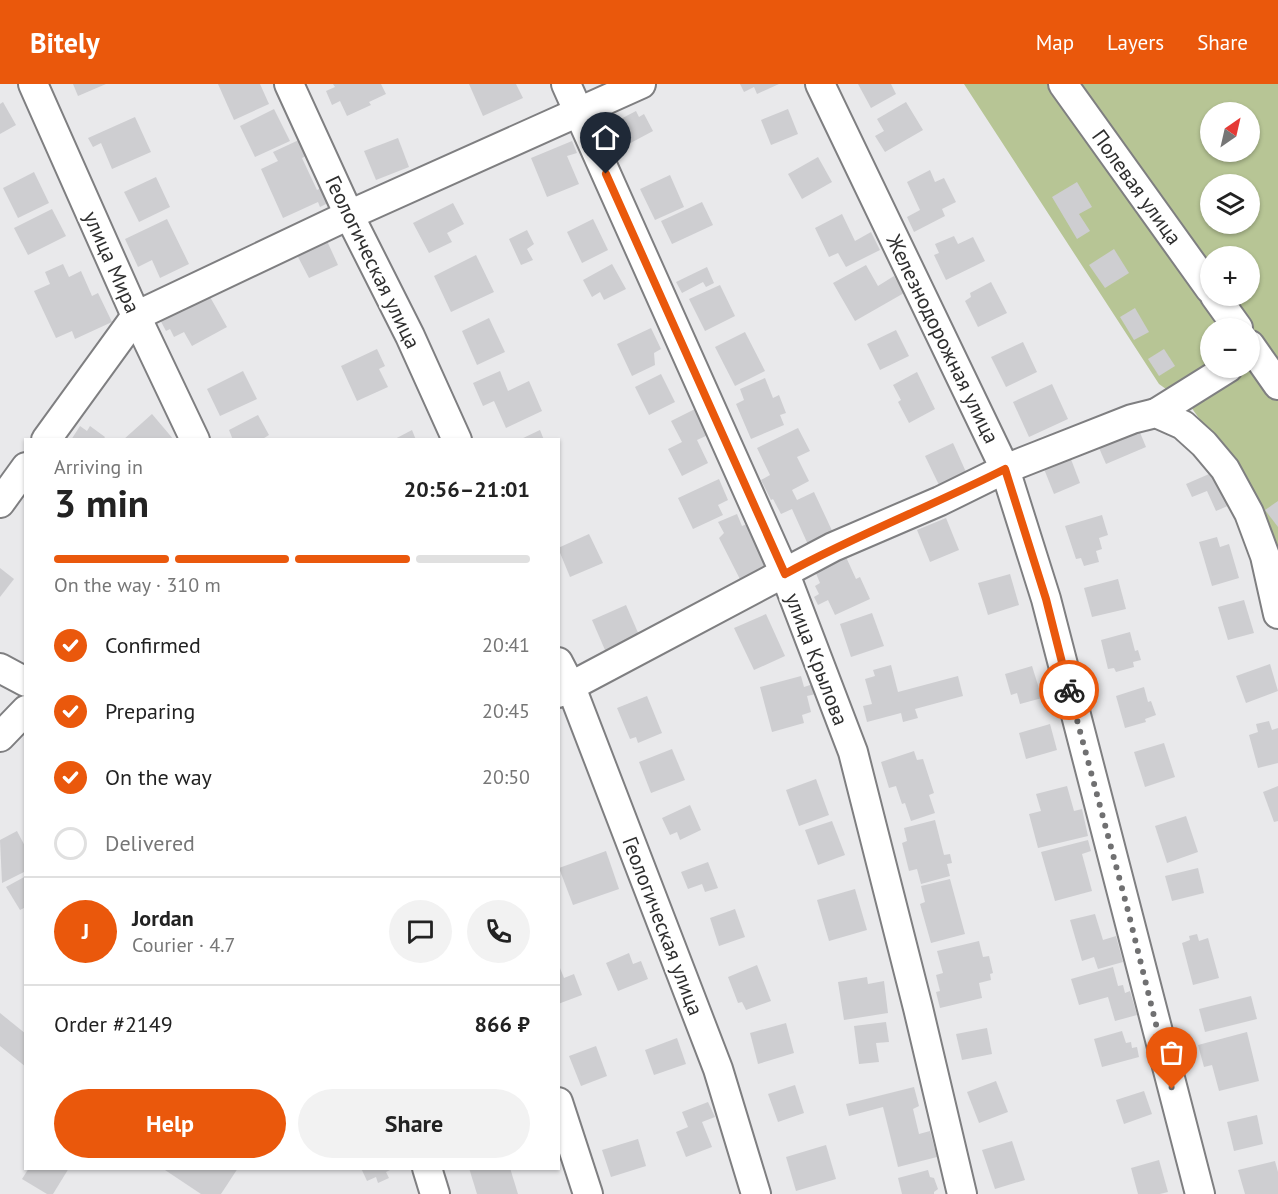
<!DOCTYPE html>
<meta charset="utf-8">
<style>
:root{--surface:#fff;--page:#f2f2f2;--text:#222;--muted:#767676;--line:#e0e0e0;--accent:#ea580c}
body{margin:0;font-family:"PT Sans",sans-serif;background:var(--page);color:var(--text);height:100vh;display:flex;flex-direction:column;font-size:22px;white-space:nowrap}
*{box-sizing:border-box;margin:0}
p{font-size:20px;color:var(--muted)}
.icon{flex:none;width:33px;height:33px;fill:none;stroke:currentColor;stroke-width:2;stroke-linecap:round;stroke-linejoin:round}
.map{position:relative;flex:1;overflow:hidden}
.sheet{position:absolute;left:24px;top:354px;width:536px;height:732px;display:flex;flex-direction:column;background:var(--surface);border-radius:0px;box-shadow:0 2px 4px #0004}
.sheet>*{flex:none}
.needle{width:39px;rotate:34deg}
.buttons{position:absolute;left:1200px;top:18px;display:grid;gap:12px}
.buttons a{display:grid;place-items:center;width:60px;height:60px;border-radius:50%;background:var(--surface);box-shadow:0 2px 4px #0004;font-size:30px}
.pin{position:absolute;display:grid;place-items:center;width:51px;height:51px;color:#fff;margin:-62px -26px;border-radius:50% 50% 50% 0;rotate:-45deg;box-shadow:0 0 6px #0007}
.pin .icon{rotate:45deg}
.courier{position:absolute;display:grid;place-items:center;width:60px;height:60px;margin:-30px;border:4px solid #ea580c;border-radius:50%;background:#fff;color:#222;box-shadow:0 2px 8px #0007}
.headline em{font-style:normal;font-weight:700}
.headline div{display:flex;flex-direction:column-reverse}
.headline{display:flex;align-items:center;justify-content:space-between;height:102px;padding:0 30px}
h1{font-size:39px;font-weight:700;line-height:45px}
.bar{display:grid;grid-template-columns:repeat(4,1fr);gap:9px 6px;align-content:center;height:72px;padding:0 30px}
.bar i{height:8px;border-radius:4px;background:var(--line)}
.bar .on{background:var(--accent)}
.bar p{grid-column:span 4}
.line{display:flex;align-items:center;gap:15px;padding:0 30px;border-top:2px solid var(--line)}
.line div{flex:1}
.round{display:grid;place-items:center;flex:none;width:63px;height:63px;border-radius:32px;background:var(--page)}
ol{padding:0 30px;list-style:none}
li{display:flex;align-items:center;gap:18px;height:66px}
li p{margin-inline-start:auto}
li .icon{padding:6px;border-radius:50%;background:var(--accent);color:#fff;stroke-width:4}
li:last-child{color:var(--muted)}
li i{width:33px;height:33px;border:3px solid var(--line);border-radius:50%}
.cta{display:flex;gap:12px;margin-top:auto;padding:12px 30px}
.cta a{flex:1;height:69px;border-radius:36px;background:var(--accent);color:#fff;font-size:24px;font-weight:700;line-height:69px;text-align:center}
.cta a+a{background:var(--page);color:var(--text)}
header{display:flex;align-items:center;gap:36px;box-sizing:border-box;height:84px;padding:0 30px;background:var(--accent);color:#fff}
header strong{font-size:28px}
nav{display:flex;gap:33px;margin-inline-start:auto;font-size:21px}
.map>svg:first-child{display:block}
</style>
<header>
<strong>Bitely</strong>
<nav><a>Map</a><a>Layers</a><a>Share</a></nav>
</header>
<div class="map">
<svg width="1278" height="1110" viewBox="0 0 1278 1110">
<rect width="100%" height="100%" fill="#e9e9eb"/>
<!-- green -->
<path fill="#b7c595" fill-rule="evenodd" d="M964,0H1278V488L1255,413L1191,323L1159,300ZM1210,28H1250V68H1210ZM1210,100H1250V140H1210ZM1210,172H1250V212H1210ZM1210,244H1250V284H1210Z"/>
<!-- building -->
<g fill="#ceced1">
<polygon points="73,0 106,0 78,12"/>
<polygon points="218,0 260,0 269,20 234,36"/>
<polygon points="333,0 381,0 386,10 369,18 371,21 347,32 340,17 332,21 326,7 335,3"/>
<polygon points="469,0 516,0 523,14 483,32"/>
<polygon points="740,0 779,0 757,10 754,3 744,8"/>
<polygon points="858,0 891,0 896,10 871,24"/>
<polygon points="3,18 16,41 0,50 0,20"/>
<polygon points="906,18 923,46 885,68 875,52 884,47 877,35"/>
<polygon points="274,25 290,57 255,73 240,42"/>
<polygon points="788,25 798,50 771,61 761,36"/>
<polygon points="636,27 639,33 644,30 653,47 623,63 611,40"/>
<polygon points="135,33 151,68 112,85 101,59 93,63 88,54"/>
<polygon points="398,54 409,83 376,96 364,67"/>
<polygon points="301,55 308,71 302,74 317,106 321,104 328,119 320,123 318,118 283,134 261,85 278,77 273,68"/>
<polygon points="572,57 577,69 567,72 579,100 547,113 531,74"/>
<polygon points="818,73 832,98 802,115 788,90"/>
<polygon points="930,86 935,98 944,94 956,118 942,125 945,132 914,148 907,133 920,126 907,98"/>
<polygon points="34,88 49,119 18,134 3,104"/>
<polygon points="670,91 684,123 655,136 640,105"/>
<polygon points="156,93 170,123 139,138 124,108"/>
<polygon points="1077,98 1092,123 1079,130 1090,147 1077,155 1052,113"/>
<polygon points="702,118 713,141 672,160 661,137"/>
<polygon points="453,119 464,140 447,149 452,158 429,169 413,139"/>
<polygon points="52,125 66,152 28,171 14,144"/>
<polygon points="842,130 855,157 871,148 880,166 846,183 838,169 829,173 815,144"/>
<polygon points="167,135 189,180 160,194 152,176 138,183 125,155"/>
<polygon points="593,135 608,166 582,179 567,148"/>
<polygon points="527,146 534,160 527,165 533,176 521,181 509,155"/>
<polygon points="954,152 958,160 973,153 985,177 946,196 934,171 939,169 935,160"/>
<polygon points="327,157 338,181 309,194 297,171"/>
<polygon points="1114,165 1129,189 1105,204 1089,181"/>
<polygon points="476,171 494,208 451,228 434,192"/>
<polygon points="63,180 69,193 81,187 92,212 98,209 112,238 75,255 72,247 56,254 34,207 50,200 45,188"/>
<polygon points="612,180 626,205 604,216 600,208 592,213 583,196"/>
<polygon points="866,181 878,202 894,192 904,209 855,237 833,199"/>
<polygon points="707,183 714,199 706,203 703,198 682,209 676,198"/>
<polygon points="991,198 1007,229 978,243 965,217 971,213 970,209"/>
<polygon points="720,201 735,232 705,247 689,215"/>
<polygon points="205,204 227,243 192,262 184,248 174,253 170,245 166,247 157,230"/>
<polygon points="1135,224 1149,248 1134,256 1120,233"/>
<polygon points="489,234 505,268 477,281 462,247"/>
<polygon points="651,244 661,265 654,269 655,281 632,292 617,260"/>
<polygon points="896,246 909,272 880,286 867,260"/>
<polygon points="745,248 765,287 735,302 715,263"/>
<polygon points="1023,258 1037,288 1006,303 991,273"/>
<polygon points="377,265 385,282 379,285 388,303 357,317 341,282"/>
<polygon points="1164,265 1175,282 1159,292 1148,275"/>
<polygon points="243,287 257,315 220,332 207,305"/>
<polygon points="500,287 508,307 529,297 542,327 506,344 494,317 483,322 473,299"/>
<polygon points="917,288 935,325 909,339 898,318 901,316 893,301"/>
<polygon points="661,290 675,318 649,331 635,303"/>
<polygon points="765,294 773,314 779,311 786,329 780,331 784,341 751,355 736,320 744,316 740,305"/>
<polygon points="1052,300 1068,335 1029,353 1013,318"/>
<polygon points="695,325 708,351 697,356 708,379 682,392 668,365 682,358 671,337"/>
<polygon points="152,330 174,356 123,356"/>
<polygon points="258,331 269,351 261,356 233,356 229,346"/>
<polygon points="1136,339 1146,363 1106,380 1096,357"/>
<polygon points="80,342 87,347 90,342 105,353 103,356 71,356"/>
<polygon points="798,344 810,367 797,373 809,397 792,406 797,416 814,408 835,453 810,465 792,425 781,430 773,415 771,416 761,396 770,391 757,364"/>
<polygon points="412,346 416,356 393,356"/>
<polygon points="540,346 544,356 519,356"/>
<polygon points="953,359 966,388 939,401 925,372"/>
<polygon points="1069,370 1080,399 1054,410 1042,380"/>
<polygon points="1216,387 1230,421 1216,427 1207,407 1192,413 1186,400"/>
<polygon points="719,395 728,416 718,421 723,431 693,445 678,414"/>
<polygon points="1278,417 1278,443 1265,426"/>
<polygon points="737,430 742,442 747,440 766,484 746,507 719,454 724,449 718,438"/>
<polygon points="1102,431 1108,451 1099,454 1102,465 1096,467 1099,478 1084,482 1081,474 1076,475 1065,442"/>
<polygon points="946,434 959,466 930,478 917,446"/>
<polygon points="589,450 603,479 570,493 558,464"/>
<polygon points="1217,453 1220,463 1229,460 1239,494 1212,502 1199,458"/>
<polygon points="846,473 856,495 860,493 870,515 835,531 828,516 818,521 814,513 819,510 815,502 820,499 815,487"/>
<polygon points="0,484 14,495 0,513"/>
<polygon points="1010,490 1019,521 988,531 978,499"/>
<polygon points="1118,495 1126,525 1092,533 1084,504"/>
<polygon points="1244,516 1254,549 1228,556 1218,523"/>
<polygon points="626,521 639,551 605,566 592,536"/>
<polygon points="872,529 884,562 851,573 840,540"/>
<polygon points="766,530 785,572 754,586 734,544"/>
<polygon points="1130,548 1135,567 1138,566 1141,576 1133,578 1134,583 1116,588 1114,584 1108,585 1101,556"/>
<polygon points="1270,580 1278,607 1246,619 1236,592"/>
<polygon points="891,581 898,608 958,592 963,612 915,625 918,634 903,638 901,629 867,638 863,622 872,620 865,595 875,592 873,586"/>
<polygon points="1032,582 1042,614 1020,620 1017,609 1011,611 1005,590"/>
<polygon points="801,592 804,603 813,600 816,610 807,612 811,628 802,631 804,639 772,648 760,603"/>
<polygon points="1144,603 1148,618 1151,617 1156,631 1145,635 1146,638 1125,644 1116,612"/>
<polygon points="647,612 662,649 638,659 636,653 630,655 617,624"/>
<polygon points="1269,637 1272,646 1278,644 1278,679 1258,684 1249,651 1258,648 1256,640"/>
<polygon points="1050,640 1057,666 1026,675 1019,649"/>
<polygon points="1164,659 1175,693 1145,703 1134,668"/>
<polygon points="672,665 685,696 651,709 639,678"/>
<polygon points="914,667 917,676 923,675 934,709 929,711 935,729 911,737 905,719 902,720 896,702 889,704 881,678"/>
<polygon points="816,695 829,731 799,742 786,706"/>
<polygon points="1067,702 1074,727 1082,725 1088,752 1038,764 1029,730 1041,727 1036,710"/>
<polygon points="1278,702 1278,737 1274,738 1263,708"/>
<polygon points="690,721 701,746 680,756 677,748 670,751 662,734"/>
<polygon points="1186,732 1198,768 1167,779 1155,742"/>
<polygon points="935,736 944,771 950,770 952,779 947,780 950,792 921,800 917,785 909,787 902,759 907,757 904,744"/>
<polygon points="832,737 845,771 818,781 805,746"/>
<polygon points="17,747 26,764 26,787 2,799 0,756"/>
<polygon points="1088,756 1091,767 1082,770 1092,807 1055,817 1041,768"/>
<polygon points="606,767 619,805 573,821 559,784"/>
<polygon points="708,778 718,804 705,808 702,800 688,805 681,788"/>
<polygon points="1198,784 1204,809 1172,817 1165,792"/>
<polygon points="26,792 26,823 20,826 6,803"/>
<polygon points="950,795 965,850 931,859 920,820 925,818 921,802"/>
<polygon points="855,805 867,846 829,857 817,816"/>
<polygon points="735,825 745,853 719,862 710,834"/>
<polygon points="1095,830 1103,856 1116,852 1123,878 1098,885 1094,873 1082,877 1070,836"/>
<polygon points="1197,850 1199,857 1208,854 1219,894 1193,901 1182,859 1190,856 1189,852"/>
<polygon points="979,857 983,873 989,872 993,889 990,890 991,896 979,899 982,914 940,924 936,908 940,907 936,891 943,889 937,867"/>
<polygon points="629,869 633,880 641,877 648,895 618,907 606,879"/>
<polygon points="558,879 564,894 574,890 582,911 558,920"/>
<polygon points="757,881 771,917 746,926 742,918 738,919 728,893"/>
<polygon points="1113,883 1118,902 1123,901 1125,909 1130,907 1137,931 1115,937 1108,913 1079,921 1071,895"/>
<polygon points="867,893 868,900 884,897 888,929 844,936 838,898"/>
<polygon points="1251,912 1257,935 1205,948 1199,925"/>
<polygon points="0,929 26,950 26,983 0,962"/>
<polygon points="886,938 889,958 876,959 879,978 859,980 854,942"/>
<polygon points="786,939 794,969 758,980 750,949"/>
<polygon points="987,944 992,970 962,976 956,950"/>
<polygon points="1122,947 1126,959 1131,958 1132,964 1137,963 1139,973 1102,983 1094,955"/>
<polygon points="1247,948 1259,997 1219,1007 1212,981 1204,983 1198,961"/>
<polygon points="677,954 686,980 654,991 645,966"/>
<polygon points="596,962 607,992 581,1002 569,972"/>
<polygon points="996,997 1008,1028 979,1039 967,1008"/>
<polygon points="795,1001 804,1029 778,1038 768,1010"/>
<polygon points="914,1003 919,1022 913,1025 919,1050 930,1047 937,1073 898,1083 883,1023 849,1032 846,1020"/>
<polygon points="1144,1007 1152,1030 1124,1040 1116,1016"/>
<polygon points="708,1018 715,1033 702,1038 712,1063 686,1073 676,1048 688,1043 682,1028"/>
<polygon points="1257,1031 1263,1060 1234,1067 1227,1038"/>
<polygon points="638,1055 646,1082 611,1093 602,1066"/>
<polygon points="1012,1057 1025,1096 995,1105 982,1066"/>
<polygon points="826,1061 836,1095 796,1107 786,1073"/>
<polygon points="1159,1076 1168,1108 1160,1110 1138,1110 1131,1084"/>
<polygon points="1275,1077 1278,1088 1278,1110 1245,1110 1238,1086"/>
<polygon points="29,1084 69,1084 53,1110 47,1110 22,1095"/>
<polygon points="162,1084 238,1084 221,1110 201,1110"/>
<polygon points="361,1084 394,1084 386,1088 389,1094 378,1099 376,1093 367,1097"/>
<polygon points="469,1084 510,1084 518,1110 477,1110"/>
<polygon points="928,1086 930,1093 934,1094 938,1105 934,1108 934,1110 902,1110 898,1094"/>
</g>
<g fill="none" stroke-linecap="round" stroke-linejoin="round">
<defs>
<g id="minor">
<polyline points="33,0 136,232 195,356"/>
<polyline points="289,0 349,131 410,252 457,356"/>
<polyline points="566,0 785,490 853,668 918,924 962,1110"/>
<polyline points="820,0 1005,385 1046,515 1200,1110"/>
<polyline points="1063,0 1210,205"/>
<polyline points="1215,212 1238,244"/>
<polyline points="1250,261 1278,301"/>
<polyline points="1156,329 1228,284"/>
<polyline points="46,356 136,232 349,131 641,0"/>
<polyline points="0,419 26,383"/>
<polyline points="558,578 571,603 718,985 756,1110"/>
<polyline points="0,584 26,598"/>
<polyline points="558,609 833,463 940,417 1005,385 1132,335 1156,329 1183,341 1204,360 1225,385 1249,429 1265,472 1278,530"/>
<polyline points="0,653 26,626"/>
<polyline points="558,1018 588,1110"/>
<polyline points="427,1084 435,1110"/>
</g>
</defs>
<!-- minor casing -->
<use href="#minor" stroke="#7f7f81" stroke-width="32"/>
<!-- minor -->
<use href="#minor" stroke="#fff" stroke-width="28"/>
</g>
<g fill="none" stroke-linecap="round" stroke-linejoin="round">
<!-- done -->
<polyline stroke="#707071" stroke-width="6" stroke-dasharray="0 10.8" points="1069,606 1127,823 1172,1005"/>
<!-- route -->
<path stroke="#ea580c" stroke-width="8" d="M606,90L785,490C856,451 932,422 1005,385L1046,515L1069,606"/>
</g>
<g text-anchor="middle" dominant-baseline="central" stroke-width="4.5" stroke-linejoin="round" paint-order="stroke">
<!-- street labels -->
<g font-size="21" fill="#2f2f2f" stroke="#fff">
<text transform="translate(1137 103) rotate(54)">Полевая улица</text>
<text transform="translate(112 178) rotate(66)">улица Мира</text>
<text transform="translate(373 178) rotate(64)">Геологическая улица</text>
<text transform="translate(943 255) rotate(64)">Железнодорожная улица</text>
<text transform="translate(817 575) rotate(69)">улица Крылова</text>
<text transform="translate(663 842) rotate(69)">Геологическая улица</text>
</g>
</g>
</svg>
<div class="buttons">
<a><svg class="needle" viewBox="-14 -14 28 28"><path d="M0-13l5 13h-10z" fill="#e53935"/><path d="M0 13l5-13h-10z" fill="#767676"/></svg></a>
<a><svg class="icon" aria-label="layers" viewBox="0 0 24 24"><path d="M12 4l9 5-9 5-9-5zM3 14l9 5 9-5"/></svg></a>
<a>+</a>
<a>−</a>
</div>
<div class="pin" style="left:1172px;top:1005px;background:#ea580c"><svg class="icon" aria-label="bag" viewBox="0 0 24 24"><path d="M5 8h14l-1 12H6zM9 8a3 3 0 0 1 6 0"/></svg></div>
<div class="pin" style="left:606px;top:90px;background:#1f2937"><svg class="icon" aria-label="home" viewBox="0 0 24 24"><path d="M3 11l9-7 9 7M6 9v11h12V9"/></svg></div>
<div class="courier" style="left:1069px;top:606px"><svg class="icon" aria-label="bike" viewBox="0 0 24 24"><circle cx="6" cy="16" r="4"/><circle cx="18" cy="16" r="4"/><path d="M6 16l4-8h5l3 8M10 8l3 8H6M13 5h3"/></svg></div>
<section class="sheet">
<div class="headline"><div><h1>3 min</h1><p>Arriving in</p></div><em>20:56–21:01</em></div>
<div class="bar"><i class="on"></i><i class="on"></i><i class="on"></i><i></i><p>On the way · 310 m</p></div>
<ol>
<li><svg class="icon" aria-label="check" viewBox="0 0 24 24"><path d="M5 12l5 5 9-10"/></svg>Confirmed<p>20:41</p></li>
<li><svg class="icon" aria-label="check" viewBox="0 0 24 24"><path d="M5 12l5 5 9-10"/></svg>Preparing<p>20:45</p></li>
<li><svg class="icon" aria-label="check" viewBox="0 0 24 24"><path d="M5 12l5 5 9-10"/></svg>On the way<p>20:50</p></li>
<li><i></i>Delivered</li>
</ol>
<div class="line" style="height:108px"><b class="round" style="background:var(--accent);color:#fff">J</b><div><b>Jordan</b><p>Courier · 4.7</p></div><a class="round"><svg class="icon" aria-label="chat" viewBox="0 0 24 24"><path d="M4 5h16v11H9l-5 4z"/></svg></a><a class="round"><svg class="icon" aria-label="phone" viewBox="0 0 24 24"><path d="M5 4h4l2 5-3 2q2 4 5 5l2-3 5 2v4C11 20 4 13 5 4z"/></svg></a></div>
<div class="line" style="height:78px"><div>Order #2149</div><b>866 ₽</b></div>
<div class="cta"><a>Help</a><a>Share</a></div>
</section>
</div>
